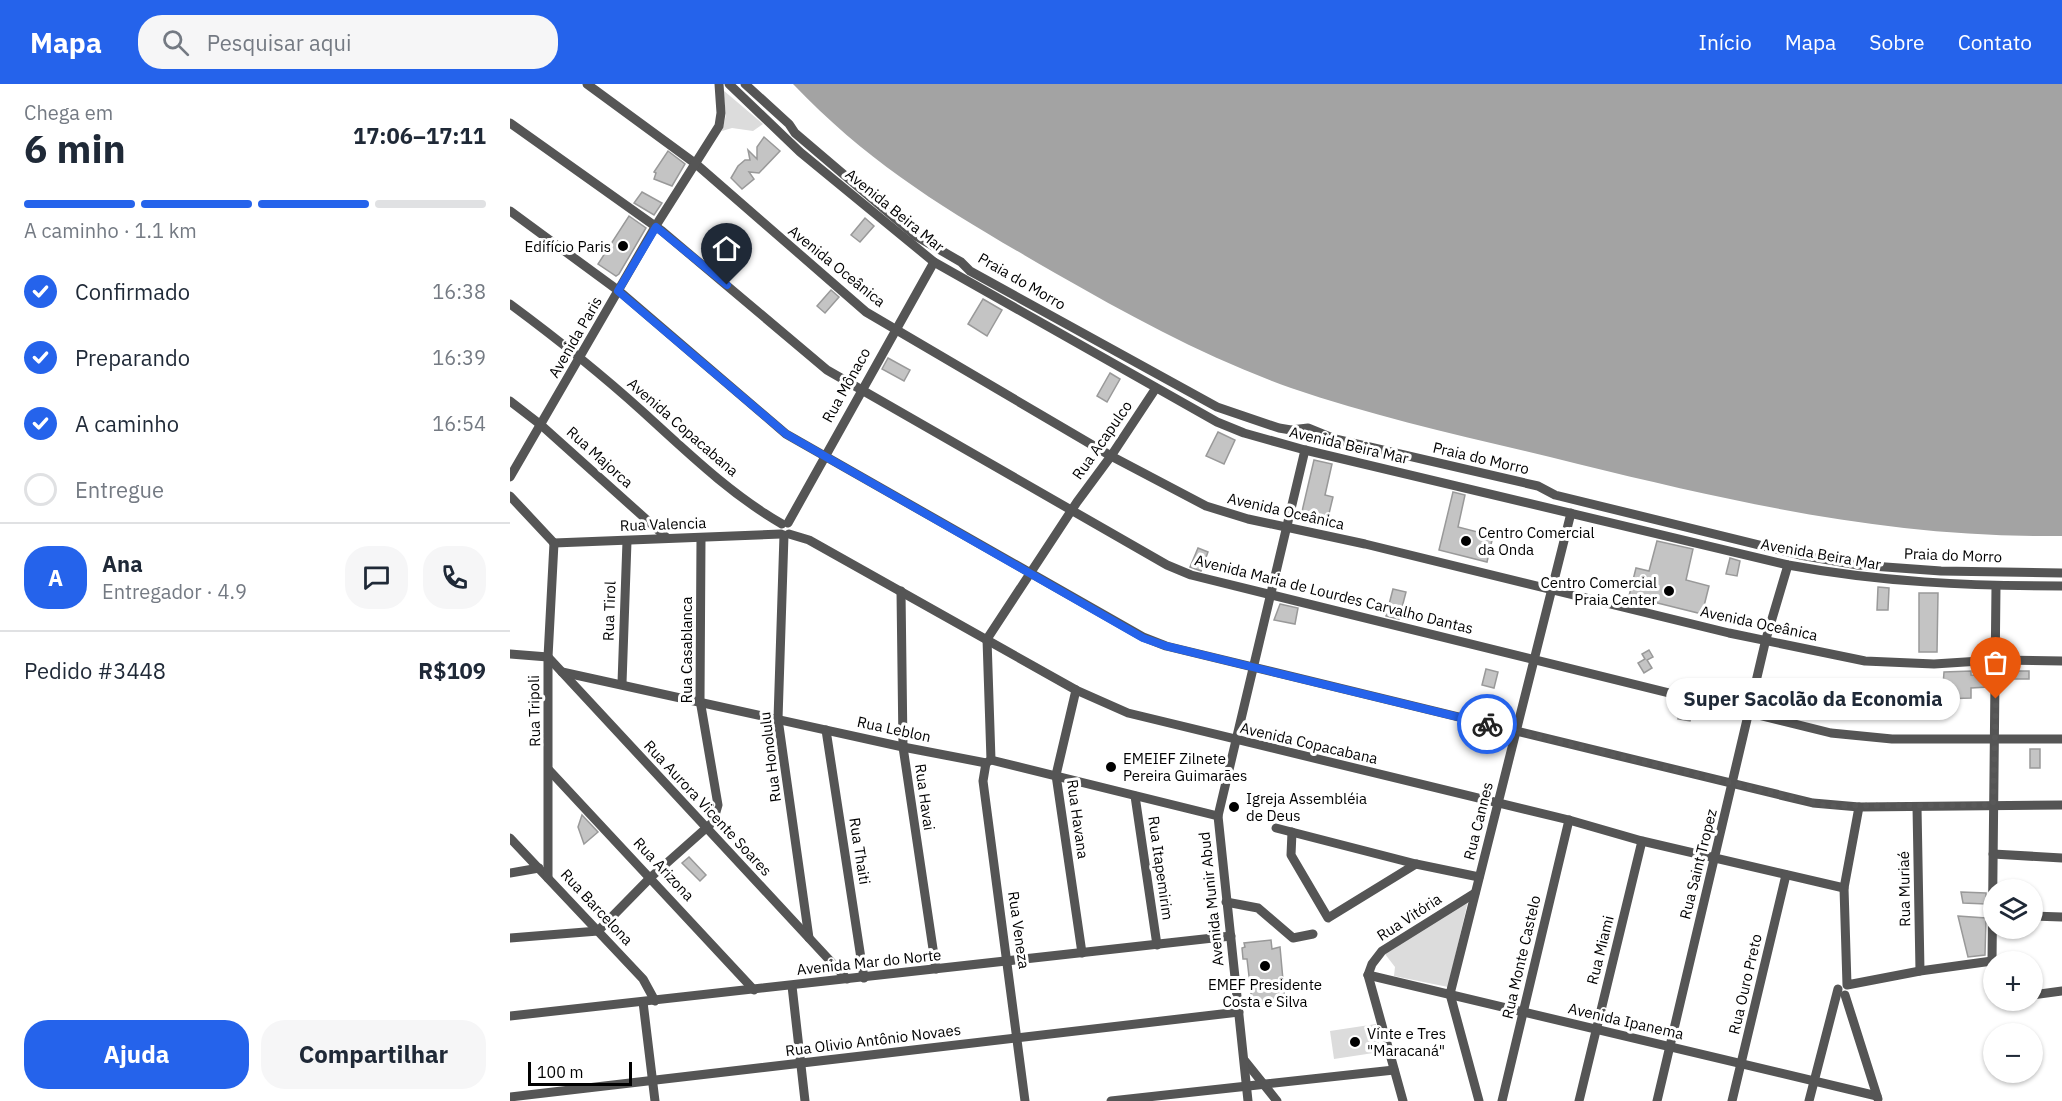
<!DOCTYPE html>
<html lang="pt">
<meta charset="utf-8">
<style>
:root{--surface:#fff;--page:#f6f6f7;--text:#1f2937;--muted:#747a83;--line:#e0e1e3;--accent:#2563eb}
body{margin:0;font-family:"IBM Plex Sans",sans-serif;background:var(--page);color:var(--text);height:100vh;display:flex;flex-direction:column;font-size:22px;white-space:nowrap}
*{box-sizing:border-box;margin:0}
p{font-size:20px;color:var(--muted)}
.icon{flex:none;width:33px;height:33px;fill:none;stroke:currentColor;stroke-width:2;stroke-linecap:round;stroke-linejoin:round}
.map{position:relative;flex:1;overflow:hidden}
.side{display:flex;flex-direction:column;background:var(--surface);width:510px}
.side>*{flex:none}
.buttons{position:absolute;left:1473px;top:795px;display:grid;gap:12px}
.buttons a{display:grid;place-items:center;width:60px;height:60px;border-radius:50%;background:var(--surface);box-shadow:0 2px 4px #0004;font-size:30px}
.scale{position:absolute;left:18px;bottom:15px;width:104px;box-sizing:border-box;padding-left:6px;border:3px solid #000;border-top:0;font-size:16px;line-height:21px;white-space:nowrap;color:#000;-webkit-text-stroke:4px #fff;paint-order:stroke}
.pin{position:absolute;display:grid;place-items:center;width:51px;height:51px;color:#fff;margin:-62px -26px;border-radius:50% 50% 50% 0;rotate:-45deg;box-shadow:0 0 6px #0007}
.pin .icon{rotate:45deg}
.courier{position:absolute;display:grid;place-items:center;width:60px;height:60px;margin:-30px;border:4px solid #2563eb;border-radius:50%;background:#fff;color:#222;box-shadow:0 2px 8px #0007}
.bubble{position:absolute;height:42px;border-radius:21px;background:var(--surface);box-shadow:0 2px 4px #0004;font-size:20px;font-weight:700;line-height:42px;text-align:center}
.summary em{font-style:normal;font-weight:700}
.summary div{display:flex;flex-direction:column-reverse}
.summary{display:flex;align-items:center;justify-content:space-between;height:102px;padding:0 24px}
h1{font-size:39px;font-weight:700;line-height:45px}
.bar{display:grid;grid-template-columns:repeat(4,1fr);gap:9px 6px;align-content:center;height:72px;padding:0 24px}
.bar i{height:8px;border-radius:4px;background:var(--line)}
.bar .selected{background:var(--accent)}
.bar p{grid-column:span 4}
.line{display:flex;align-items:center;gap:15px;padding:0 24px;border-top:2px solid var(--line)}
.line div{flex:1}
.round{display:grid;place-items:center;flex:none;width:63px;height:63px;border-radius:24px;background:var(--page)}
ol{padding:0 24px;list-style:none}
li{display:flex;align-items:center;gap:18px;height:66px}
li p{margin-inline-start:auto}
li .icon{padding:6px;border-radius:50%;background:var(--accent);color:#fff;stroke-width:4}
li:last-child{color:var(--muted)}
li i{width:33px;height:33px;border:3px solid var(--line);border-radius:50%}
.cta{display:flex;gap:12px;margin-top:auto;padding:12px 24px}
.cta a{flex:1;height:69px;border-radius:24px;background:var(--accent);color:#fff;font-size:24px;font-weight:700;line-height:69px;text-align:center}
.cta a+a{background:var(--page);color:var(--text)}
header{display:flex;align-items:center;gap:36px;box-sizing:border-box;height:84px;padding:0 30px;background:var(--accent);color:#fff}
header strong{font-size:28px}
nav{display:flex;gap:33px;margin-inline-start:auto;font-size:21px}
.search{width:420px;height:54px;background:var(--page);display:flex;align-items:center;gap:15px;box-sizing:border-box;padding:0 21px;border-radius:24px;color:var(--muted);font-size:22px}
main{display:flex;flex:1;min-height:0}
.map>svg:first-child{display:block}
</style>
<header>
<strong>Mapa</strong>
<div class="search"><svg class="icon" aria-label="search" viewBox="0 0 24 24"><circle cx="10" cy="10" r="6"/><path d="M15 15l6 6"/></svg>Pesquisar aqui</div>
<nav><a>Início</a><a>Mapa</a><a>Sobre</a><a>Contato</a></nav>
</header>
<main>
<section class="side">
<div class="summary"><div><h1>6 min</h1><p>Chega em</p></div><em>17:06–17:11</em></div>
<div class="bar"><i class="selected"></i><i class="selected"></i><i class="selected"></i><i></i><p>A caminho · 1.1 km</p></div>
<ol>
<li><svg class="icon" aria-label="check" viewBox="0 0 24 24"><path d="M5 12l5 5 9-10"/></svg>Confirmado<p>16:38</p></li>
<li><svg class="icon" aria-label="check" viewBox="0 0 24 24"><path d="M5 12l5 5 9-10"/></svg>Preparando<p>16:39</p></li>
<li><svg class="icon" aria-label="check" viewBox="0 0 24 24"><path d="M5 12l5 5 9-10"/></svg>A caminho<p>16:54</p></li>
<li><i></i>Entregue</li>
</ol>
<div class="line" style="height:108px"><b class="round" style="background:var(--accent);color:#fff">A</b><div><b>Ana</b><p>Entregador · 4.9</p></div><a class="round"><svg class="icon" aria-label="chat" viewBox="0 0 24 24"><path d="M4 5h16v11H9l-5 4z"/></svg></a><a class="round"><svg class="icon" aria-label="phone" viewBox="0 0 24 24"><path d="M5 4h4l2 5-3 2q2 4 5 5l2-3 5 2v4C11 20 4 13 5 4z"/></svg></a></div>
<div class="line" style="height:78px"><div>Pedido #3448</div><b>R$109</b></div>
<div class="cta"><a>Ajuda</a><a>Compartilhar</a></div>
</section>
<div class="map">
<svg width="1552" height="1017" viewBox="0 0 1552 1017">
<rect width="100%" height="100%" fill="#fff"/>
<!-- green -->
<g fill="#dcdcdc">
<polygon points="213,6 253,40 243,47 222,44 212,47 216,31"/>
<polygon points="958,817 938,903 884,892 885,883 875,870"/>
<polygon points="866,940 870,968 824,975 820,947"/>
</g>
<!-- water -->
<path fill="#a3a3a3" d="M283,0H1552V452C1382,454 1232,420 1068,380C972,356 874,336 781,304C697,274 622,233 545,189C445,131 364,85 283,0Z"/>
<!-- building -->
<g fill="#c4c4c4" stroke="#999" stroke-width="1.5">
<polygon points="254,53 270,67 249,89 239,88 244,95 232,105 221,94 228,82 235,76 240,76 238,66 247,75 247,63"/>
<polygon points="158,67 175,80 162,102 144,95 146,89 144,88"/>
<polygon points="132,108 152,119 144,131 124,119"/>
<polygon points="119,132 136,144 109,190 106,192 88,180"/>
<polygon points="355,134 364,142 350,158 341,151"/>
<polygon points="321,206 329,213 315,229 307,222"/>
<polygon points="473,215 492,226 477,252 458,240"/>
<polygon points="378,274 400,286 394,297 372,285"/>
<polygon points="600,289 610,295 597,318 587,312"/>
<polygon points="708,348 725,356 714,380 696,372"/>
<polygon points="804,376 822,380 815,411 823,413 816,442 790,436"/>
<polygon points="943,408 955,411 948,443 983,452 977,478 929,466"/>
<polygon points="1147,457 1183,465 1176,496 1199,502 1192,530 1119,512 1126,484 1139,487"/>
<polygon points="688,464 698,468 691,487 680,483"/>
<polygon points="1220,474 1230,477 1227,492 1216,490"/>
<polygon points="1368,503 1379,504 1378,526 1367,526"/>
<polygon points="883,505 896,508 889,535 876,532"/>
<polygon points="1409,509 1428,509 1427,568 1409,568"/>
<polygon points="770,520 788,524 785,540 764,536"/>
<polygon points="1139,566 1143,573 1137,576 1142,584 1134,589 1128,579 1135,575 1132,570"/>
<polygon points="976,585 988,588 984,604 972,601"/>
<polygon points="1461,587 1461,591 1478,592 1478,603 1461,604 1461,614 1432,615 1434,588"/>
<rect x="1492" y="587" width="27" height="8"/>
<polygon points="1291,601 1303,604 1296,629 1287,627"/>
<polygon points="1171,619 1184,622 1180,637 1168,635"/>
<rect x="1520" y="665" width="10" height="19"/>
<polygon points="72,731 88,748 74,760 68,743"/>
<polygon points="179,773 196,791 190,797 172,779"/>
<polygon points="1451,808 1476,809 1476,820 1453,819"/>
<polygon points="1448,832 1476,834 1475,871 1458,873"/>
<polygon points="761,856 762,865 770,863 775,918 753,920 753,917 742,918 737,875 733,875 732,864 735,863 734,859"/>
</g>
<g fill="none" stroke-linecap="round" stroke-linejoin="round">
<!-- minor -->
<g stroke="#555" stroke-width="9">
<polyline points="77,0 186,80 356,228 601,372 696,422 738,435 855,460 1219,549 1355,577 1424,580 1486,576 1552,577"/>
<path d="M219,0L290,68L424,178L707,338L734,349L795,366L1278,481C1370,498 1458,502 1552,502"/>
<polyline points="235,0 279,40 285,49 406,152 451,178 460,187 707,323 769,344 781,346 798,344 825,355 1028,402 1045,411 1290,471 1348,481 1431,487 1552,489"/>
<polyline points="0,39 152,147 317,286 657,481 681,491 1321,649 1382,655 1552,655"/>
<polyline points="0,127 109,207 276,350 633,553 656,562 1303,719 1349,723 1552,721"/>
<path d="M0,220C46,254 90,289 132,327C176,367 220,410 272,440"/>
<polyline points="0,317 31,341 157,454"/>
<polyline points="0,393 145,143 209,42 211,29 209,0"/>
<polyline points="0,412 44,459"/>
<polyline points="278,439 424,178"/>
<polyline points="279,450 299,456 566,606 618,629 1059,736 1132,757 1334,804"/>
<polyline points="274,451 268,635 299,854"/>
<polyline points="44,459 271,450"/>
<polyline points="391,507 393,663 426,885"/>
<polyline points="0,570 38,573 337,895"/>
<polyline points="52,588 393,663 476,679 481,676 708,732"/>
<polyline points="112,599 117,457"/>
<polyline points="566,606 546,691 572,869"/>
<polyline points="316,646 354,894"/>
<polyline points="481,676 477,555 567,418 601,372 646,304"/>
<polyline points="476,679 473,697 515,1017"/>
<polyline points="39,686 244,906"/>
<polyline points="625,712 647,861"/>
<polyline points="1349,723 1334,804 1337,901 1410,887 1482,877 1484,913"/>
<polyline points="1407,723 1410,887"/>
<polyline points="766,744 906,780 969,793"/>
<polyline points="782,748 781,771 818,834 906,780"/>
<polyline points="0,754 133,895 145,917"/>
<polyline points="1483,770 1552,774"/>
<polyline points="0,789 29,784"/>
<polyline points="38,794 38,573 44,459"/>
<polyline points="716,818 748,824 783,854 803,850"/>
<polyline points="1522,832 1552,833"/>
<polyline points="0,854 88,847 141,793 203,738 208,721 190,616 191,454"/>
<polyline points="1482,877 1486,502"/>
<polyline points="858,891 1367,1012"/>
<polyline points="858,891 862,880 872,867 965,809"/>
<polyline points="858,891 893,1017"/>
<polyline points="282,902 295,1017"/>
<polyline points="1335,911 1368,1015"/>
<polyline points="1522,911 1552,907"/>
<polyline points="133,918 145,1017"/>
<polyline points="0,932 721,852"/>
<polyline points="735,977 767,1017"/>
<polyline points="0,1013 729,928"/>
<polyline points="601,1017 884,986"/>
<polyline points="738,1017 708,732 795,366"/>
<polyline points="969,1017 940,910 1061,429"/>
<polyline points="992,1017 1059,736"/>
<polyline points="1069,1017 1132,757"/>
<polyline points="1147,1017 1256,555 1278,481"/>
<polyline points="1222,1017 1276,791"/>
<polyline points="1299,1017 1328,905"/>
</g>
</g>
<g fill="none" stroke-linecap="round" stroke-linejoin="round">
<!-- done -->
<polyline stroke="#595959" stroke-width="6" stroke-dasharray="0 10.8" points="977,640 1317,722 1483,721 1486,615"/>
<!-- route -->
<polyline stroke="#2563eb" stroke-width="8" points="217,201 146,143 108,207 276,350 633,554 656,562 977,640"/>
</g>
<!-- markers -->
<g fill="#000" stroke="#fff" stroke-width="2">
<circle cx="113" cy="162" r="6"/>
<circle cx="956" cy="457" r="6"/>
<circle cx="1159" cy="507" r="6"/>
<circle cx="601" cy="683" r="6"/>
<circle cx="724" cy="723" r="6"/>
<circle cx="755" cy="882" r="6"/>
<circle cx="845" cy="958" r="6"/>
</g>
<g text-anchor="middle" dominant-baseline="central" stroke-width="6" stroke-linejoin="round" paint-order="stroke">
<!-- street labels -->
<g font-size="15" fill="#000" stroke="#fff">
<text transform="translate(385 126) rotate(39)">Avenida Beira Mar</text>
<text transform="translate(327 182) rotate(39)">Avenida Oceânica</text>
<text transform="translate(512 197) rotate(30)">Praia do Morro</text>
<text transform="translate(65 253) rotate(-60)">Avenida Paris</text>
<text transform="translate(336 301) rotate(-61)">Rua Mônaco</text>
<text transform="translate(173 343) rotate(41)">Avenida Copacabana</text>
<text transform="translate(592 356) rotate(-55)">Rua Acapulco</text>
<text transform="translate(839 361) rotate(13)">Avenida Beira Mar</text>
<text transform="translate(90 373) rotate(42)">Rua Majorca</text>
<text transform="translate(971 374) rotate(13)">Praia do Morro</text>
<text transform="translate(776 427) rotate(13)">Avenida Oceânica</text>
<text transform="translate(153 440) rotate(-2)">Rua Valencia</text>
<text transform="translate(1311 470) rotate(10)">Avenida Beira Mar</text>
<text transform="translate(1443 471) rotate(2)">Praia do Morro</text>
<text transform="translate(824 510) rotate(14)">Avenida Maria de Lourdes Carvalho Dantas</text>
<text transform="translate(99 527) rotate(-88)">Rua Tirol</text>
<text transform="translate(1249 539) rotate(12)">Avenida Oceânica</text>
<text transform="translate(176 566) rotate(-90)">Rua Casablanca</text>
<text transform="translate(24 627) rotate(-91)">Rua Tripoli</text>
<text transform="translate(384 645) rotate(12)">Rua Leblon</text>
<text transform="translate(799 659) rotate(13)">Avenida Copacabana</text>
<text transform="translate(260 673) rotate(-97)">Rua Honolulu</text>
<text transform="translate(415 713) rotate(82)">Rua Havai</text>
<text transform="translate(198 724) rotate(47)">Rua Aurora Vicente Soares</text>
<text transform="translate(568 735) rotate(82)">Rua Havana</text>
<text transform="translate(968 737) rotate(-76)">Rua Cannes</text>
<text transform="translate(350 767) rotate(81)">Rua Thaiti</text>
<text transform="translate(1188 780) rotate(-76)">Rua Saint Tropez</text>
<text transform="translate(651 784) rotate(82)">Rua Itapemirim</text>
<text transform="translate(154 785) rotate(47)">Rua Arizona</text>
<text transform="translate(1394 805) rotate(-91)">Rua Muriaé</text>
<text transform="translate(701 815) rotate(-96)">Avenida Munir Abud</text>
<text transform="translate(87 823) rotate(47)">Rua Barcelona</text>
<text transform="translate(899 833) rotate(-33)">Rua Vitória</text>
<text transform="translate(509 846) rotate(82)">Rua Veneza</text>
<text transform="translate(1090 866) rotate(-76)">Rua Miami</text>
<text transform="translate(1011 873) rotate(-77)">Rua Monte Castelo</text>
<text transform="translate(359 878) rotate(-6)">Avenida Mar do Norte</text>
<text transform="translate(1235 900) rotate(-77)">Rua Ouro Preto</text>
<text transform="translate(1116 937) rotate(13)">Avenida Ipanema</text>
<text transform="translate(363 956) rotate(-7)">Rua Olivio Antônio Novaes</text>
</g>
<!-- poi labels -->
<g font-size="15" fill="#000" stroke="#fff" text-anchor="start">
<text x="101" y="162" text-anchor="end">Edifício Paris</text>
<text x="968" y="448">Centro Comercial<tspan x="968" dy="17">da Onda</tspan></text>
<text x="1147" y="498" text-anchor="end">Centro Comercial<tspan x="1147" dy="17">Praia Center</tspan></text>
<text x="613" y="674">EMEIEF Zilnete<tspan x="613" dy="17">Pereira Guimarães</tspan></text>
<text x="736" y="714">Igreja Assembléia<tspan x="736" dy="17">de Deus</tspan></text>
<text x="755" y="900" text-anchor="middle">EMEF Presidente<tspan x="755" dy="17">Costa e Silva</tspan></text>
<text x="857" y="949">Vinte e Tres<tspan x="857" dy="17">"Maracaná"</tspan></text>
</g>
</g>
</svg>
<div class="buttons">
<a><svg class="icon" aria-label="layers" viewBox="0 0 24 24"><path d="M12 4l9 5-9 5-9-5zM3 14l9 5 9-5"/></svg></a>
<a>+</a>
<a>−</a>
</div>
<div class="scale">100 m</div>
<div class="pin" style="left:1486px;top:615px;background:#ea580c"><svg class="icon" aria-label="bag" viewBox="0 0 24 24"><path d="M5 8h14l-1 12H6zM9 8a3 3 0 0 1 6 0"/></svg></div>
<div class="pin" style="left:217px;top:201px;background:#1f2937"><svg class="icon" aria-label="home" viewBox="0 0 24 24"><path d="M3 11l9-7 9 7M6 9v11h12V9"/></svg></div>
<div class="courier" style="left:977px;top:640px"><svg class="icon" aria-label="bike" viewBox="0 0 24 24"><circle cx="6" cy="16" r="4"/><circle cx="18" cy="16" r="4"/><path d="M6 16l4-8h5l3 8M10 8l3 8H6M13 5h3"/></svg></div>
<div class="bubble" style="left:1156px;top:594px;width:294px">Super Sacolão da Economia</div>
</div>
</main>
